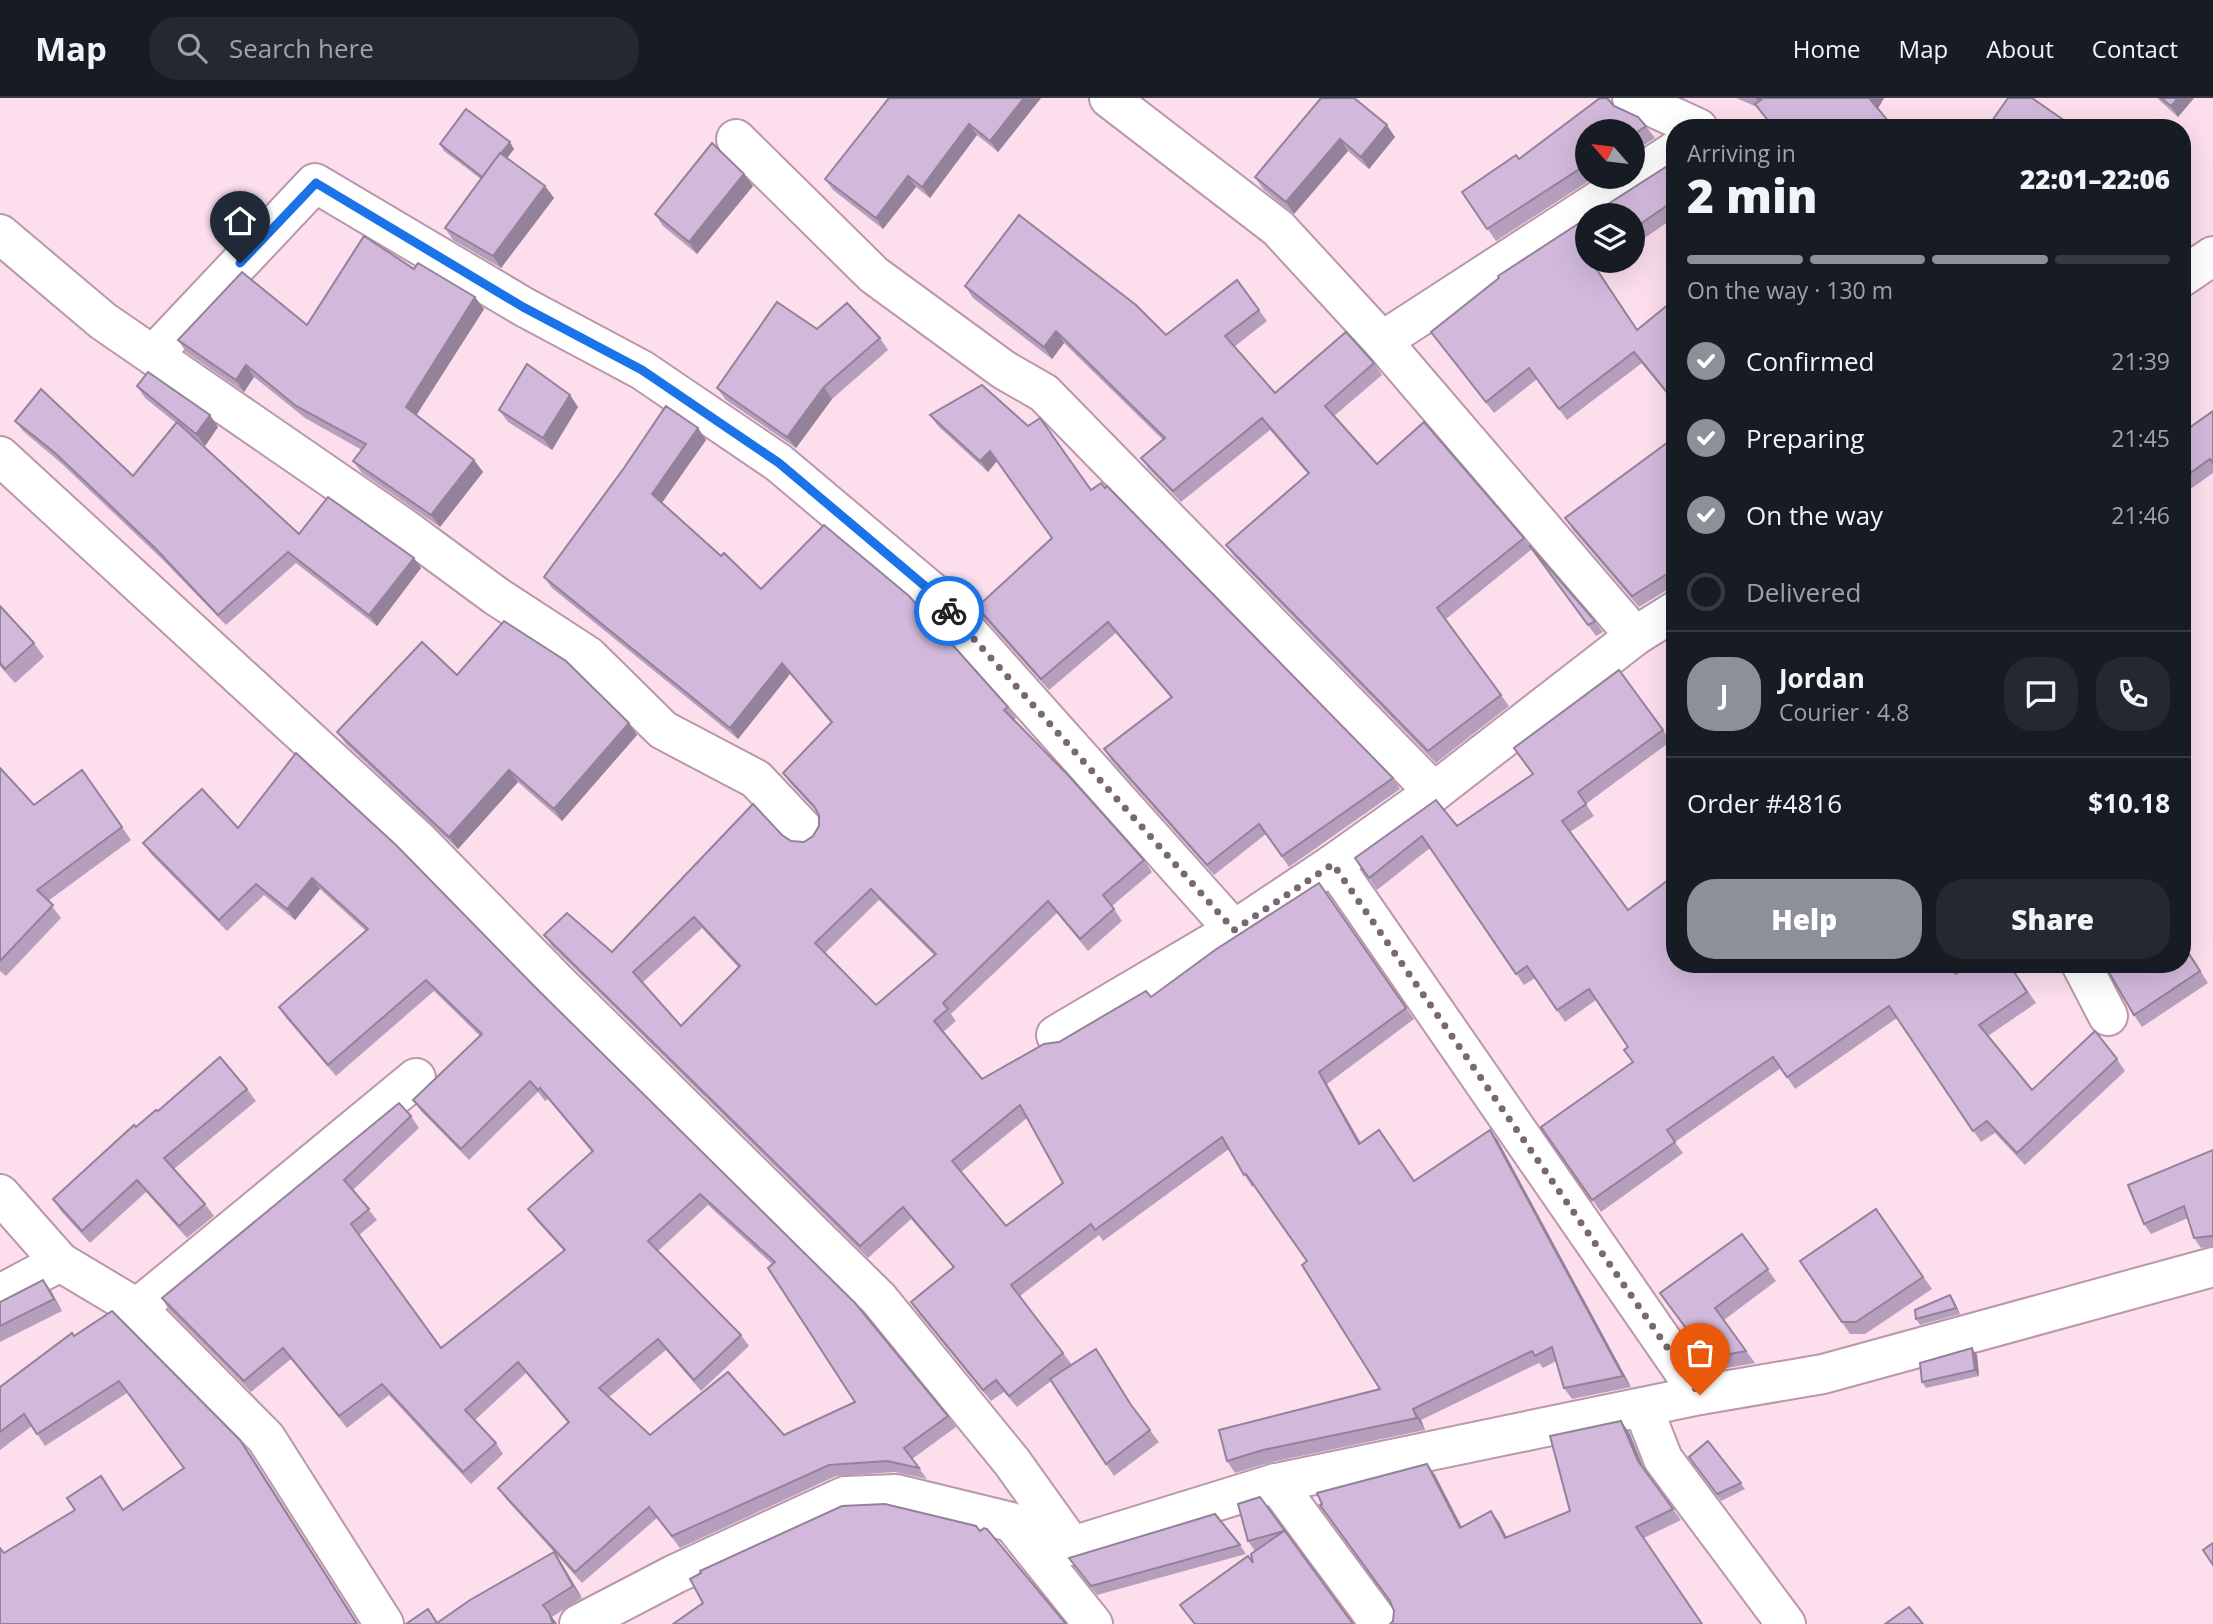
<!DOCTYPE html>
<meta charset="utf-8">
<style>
:root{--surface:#171b24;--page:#242831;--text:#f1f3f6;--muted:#9ea1a6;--line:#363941;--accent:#8c9099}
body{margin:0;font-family:"Open Sans",sans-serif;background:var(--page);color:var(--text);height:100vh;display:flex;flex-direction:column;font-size:26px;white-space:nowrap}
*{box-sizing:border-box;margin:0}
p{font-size:23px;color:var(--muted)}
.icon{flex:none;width:38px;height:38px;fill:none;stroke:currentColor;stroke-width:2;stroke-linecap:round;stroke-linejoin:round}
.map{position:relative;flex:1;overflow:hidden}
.side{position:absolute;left:1666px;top:21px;width:525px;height:854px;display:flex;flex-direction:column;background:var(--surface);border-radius:28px;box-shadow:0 7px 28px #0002}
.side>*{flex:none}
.needle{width:46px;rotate:298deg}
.fabs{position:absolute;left:1575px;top:21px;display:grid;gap:14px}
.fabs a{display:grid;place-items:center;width:70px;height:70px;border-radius:50%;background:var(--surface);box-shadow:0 7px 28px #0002;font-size:35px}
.pin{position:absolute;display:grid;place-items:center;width:60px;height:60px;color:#fff;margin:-72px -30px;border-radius:50% 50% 50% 0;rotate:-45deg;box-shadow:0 0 7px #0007}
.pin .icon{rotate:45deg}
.courier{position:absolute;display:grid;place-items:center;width:70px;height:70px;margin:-35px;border:5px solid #1a73e8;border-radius:50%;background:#fff;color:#222;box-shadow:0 2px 9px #0007}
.summary em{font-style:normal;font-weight:800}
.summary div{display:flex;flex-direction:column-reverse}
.summary{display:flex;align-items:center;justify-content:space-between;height:119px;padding:0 21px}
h1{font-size:46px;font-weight:800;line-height:52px}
.bar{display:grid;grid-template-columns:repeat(4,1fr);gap:10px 7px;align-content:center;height:84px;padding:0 21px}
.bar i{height:9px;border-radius:5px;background:var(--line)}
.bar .active{background:var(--accent)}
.bar p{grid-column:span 4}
.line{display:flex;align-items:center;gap:18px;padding:0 21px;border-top:2px solid var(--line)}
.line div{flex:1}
.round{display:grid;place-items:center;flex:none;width:74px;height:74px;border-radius:28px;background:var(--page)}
ol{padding:0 21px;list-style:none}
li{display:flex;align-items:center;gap:21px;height:77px}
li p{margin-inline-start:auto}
li .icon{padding:7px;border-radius:50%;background:var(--accent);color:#fff;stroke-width:4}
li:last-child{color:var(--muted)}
li i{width:38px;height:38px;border:4px solid var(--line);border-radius:50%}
.cta{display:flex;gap:14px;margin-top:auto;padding:14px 21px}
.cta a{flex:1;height:80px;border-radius:28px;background:var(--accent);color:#fff;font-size:28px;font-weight:800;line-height:80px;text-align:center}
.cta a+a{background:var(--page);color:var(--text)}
header{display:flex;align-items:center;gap:42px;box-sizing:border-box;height:98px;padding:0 35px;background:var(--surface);border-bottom:2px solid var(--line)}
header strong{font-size:33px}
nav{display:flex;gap:38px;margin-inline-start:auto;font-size:24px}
.search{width:490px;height:63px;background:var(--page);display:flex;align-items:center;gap:18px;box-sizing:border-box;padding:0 24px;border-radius:28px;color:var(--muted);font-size:26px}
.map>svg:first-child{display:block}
</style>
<header>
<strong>Map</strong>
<div class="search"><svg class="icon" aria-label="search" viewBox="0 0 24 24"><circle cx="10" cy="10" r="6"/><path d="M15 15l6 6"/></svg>Search here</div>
<nav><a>Home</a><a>Map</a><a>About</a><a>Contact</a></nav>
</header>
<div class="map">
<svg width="2213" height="1526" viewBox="0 0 2213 1526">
<rect width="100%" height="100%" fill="#fcdeed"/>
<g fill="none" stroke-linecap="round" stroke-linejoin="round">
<defs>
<g id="street">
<polyline points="1109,0 1278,130 1382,243 1635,538"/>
<polyline points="1632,0 1698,30"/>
<polyline points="736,41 874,177 1004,272 1044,295 1434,694"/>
<polyline points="0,136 103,223 401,428 496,498 588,558 663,632 756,681 806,734"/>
<polyline points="2182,179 2213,158"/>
<polyline points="1382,243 1675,53"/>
<polyline points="153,257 315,85 524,209 642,272 779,365 932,494 1234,832"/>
<polyline points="0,358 419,743 559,886 879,1201 1012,1364 1072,1448"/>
<polyline points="1333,766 1700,1297"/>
<polyline points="2081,866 2108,918"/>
<polyline points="1056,937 1234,832 1333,766 1434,694 1635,538 1675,513"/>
<polyline points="0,1096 60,1164 137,1210 266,1340 384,1526"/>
<polyline points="0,1196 60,1164"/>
<polyline points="137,1210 416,980"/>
<polyline points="1643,1310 1663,1361 1786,1526"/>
<polyline points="1276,1385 1380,1526"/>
<polyline points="1013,1426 1093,1526"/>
<polyline points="579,1526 675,1476 845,1398 896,1396 1011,1424 1072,1448 1276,1385 1700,1297 1823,1276 2213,1169"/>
</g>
</defs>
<!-- street casing -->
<use href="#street" stroke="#ba97aa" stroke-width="42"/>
<!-- street -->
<use href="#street" stroke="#fff" stroke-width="38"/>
</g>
<!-- wall -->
<g fill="#b59fbd" fill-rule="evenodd">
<polygon points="889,0 1041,0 998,54 977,37 930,100 916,89 883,131 833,92 825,81"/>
<polygon points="1321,0 1395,39 1369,71 1348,53 1294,116 1263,91 1255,79"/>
<polygon points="1736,0 1884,0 1878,10 1894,30 1773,30 1757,9"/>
<polygon points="2157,0 2194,0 2178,19"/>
<polygon points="1614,8 1646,28 1655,40 1633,54 1633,33 1587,33 1587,79 1595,79 1496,143 1462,94"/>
<polygon points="440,46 514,51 507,60 545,88 554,100 501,170 453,142 445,130 481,81 444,53"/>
<polygon points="1675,63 1675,119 1633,148 1633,117"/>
<polygon points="744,76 753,88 697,156 663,128 655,116"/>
<polygon points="1587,163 1611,163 1598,172 1637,232 1675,201 1675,306 1642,265 1567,322 1537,281 1494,315 1431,234"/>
<polygon points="414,171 475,199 484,211 416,317 474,362 483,374 440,429 362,375 353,363 362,352 305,320 254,279 244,294 186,254 178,242 307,227"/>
<polygon points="965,188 1166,237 1259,212 1267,223 1234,249 1275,295 1374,265 1382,277 1334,318 1377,366 1524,440 1532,451 1446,521 1509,608 1436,665 1234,458 1226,447 1308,376 1270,332 1181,404 1149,371 1141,360 1163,342 1064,245 1052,261 973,200"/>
<polygon points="817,231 880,240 888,252 832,301 796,350 726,302 717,290"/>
<polygon points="137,288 218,329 205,348 184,331 299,436 414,460 421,470 377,528 296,465 226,527 162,461 61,365 23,333 15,323 133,378 176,325 145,300"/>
<polygon points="570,297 578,309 552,352 508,324 499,312"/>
<polygon points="2213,313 2213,375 2182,397 2182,335"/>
<polygon points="930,317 1091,392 1105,390 1393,680 1400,691 1289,769 1266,736 1214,777 1111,662 1104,651 1171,600 1116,535 1049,592 984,520 977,509 1052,440 997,363 988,374 938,328"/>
<path d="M698,330L706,342L662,405L721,458L761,491L1008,609L1016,620L1014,622L1144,762L1152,774L1112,808L1122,823L1088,853L1057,815L951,916L956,923L943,934L982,981L1151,899L1319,785L1414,921L1327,986L1361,1045L1414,1083L1490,1032L1498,1043L1631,1289L1572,1301L1564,1290L1556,1263L1543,1270L1539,1265L1421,1322L1425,1332L1272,1364L1235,1375L1227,1363L1380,1291L1307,1163L1254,1087L1252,1089L1229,1051L1103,1143L1099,1137L1020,1198L1072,1267L1096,1251L1135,1313L1159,1344L1114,1378L1051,1283L1017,1309L1004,1294L991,1303L919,1216L911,1204L953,1169L911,1121L868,1160L552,848L544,837L612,854L782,737L791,743L804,744L813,738L819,728L818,715L791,686L783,675L831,625L790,576L738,641L552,490L544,479ZM879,802L934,857L876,907L825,855ZM702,830L738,869L681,928L642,885ZM1027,1020L1063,1085L1006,1128L961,1074Z"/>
<polygon points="1675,339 1675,487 1639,509 1573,432 1565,420"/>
<polygon points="1529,447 1595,523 1603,534 1596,538"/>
<polygon points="0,508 34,545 44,559 15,585 0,568"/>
<polygon points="1619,572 1671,643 1586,706 1594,718 1570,734 1628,812 1956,876 2009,866 2036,905 1988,938 2032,992 2117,961 2125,973 2025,1067 1995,1035 1981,1044 1897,920 1795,991 1781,970 1675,1044 1683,1055 1601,1114 1541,1029 1633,964 1628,949 1596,902 1565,924 1535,880 1524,887 1430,750 1377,792 1355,760 1436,702 1457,728 1533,676"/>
<polygon points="457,577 629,625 637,637 562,723 518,684 458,751 346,646 337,634"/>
<path d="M296,655L948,1318L956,1329L912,1361L927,1381L895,1374L836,1378L680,1450L657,1420L582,1485L506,1401L498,1390L568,1325L526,1275L475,1322L496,1345L503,1356L471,1386L389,1297L347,1330L291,1261L251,1294L169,1212L162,1200L411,1018L419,1030L353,1092L377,1122L359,1137L441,1250L564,1153L536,1122L528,1111L592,1054L548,1001L545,1003L538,994L469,1062L421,1013L413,1002L480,938L434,893L336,978L286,920L279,909L366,833L320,791L295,822L264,797L227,833L151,756L143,745L238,730ZM708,1107L772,1166L855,1304L784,1337H650L609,1299L666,1252L701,1293L749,1248L741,1237L658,1153Z"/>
<polygon points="0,670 34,707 82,672 131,742 48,803 61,820 6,878 0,873"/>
<polygon points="2182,844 2208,885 2142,929 2134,917 2182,866"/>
<polygon points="247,991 256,1003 174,1071 205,1106 214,1118 187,1140 146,1094 90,1145 61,1113 53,1101 136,1029 158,1013"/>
<polygon points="2213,1052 2213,1148 2201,1150 2194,1140 2188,1120 2151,1136 2144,1126"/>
<polygon points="1876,1111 1932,1191 1865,1236 1850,1236 1800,1163"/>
<polygon points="1742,1136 1776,1183 1724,1222 1755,1265 1716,1272 1660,1195"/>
<polygon points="43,1182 51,1193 62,1213 0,1244 0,1204"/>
<polygon points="1950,1197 1954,1203 1960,1216 1920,1227 1916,1221"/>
<polygon points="74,1238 249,1354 358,1526 4,1455 123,1412 183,1370 127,1295 45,1348 32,1328 0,1352 0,1289"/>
<polygon points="1977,1257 1979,1278 1926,1290 1922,1284"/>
<polygon points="1629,1334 1645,1373 1681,1422 1644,1440 1393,1523 1427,1366 1435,1377 1461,1429 1499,1424 1507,1440 1570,1413"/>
<polygon points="1708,1343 1745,1391 1721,1403 1689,1359"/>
<polygon points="1260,1399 1353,1526 1194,1526 1180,1507 1253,1465 1255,1453 1248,1443"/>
<polygon points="1240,1447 1246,1456 1097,1497 1069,1460"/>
<polygon points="554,1454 562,1466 582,1500 552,1519 557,1526 406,1526 438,1524"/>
</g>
<!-- shaded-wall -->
<g fill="#93829a">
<polygon points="1024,0 1041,0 998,54 990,43"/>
<polygon points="1869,0 1884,0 1877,12"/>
<polygon points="2178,0 2194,0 2178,19 2171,8"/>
<polygon points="969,26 977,37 930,100 922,89"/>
<polygon points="1387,27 1395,39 1369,71 1361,59"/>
<polygon points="1340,41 1348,53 1294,116 1286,104"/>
<polygon points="510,44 514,51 487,86 483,80"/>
<polygon points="744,76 753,88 697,156 689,144"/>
<polygon points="908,78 916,89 883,131 876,120"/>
<polygon points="545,88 554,100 501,170 493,158"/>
<polygon points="475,199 484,211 414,321 406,309"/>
<polygon points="1056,233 1064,245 1052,261 1044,249"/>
<polygon points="246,267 254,279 244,294 236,282"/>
<polygon points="824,289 832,301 796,350 787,339"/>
<polygon points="570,297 578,309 552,352 543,340"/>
<polygon points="210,317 218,329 205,348 196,336"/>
<polygon points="698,330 706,342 660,407 652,396"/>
<polygon points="990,353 997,363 988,374 980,363"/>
<polygon points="474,362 483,374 440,429 431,417"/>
<polygon points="414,460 421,470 377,528 369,517"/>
<polygon points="782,565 790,576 738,641 730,630"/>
<polygon points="629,625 637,637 562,723 554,711"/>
<polygon points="509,672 518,684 458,751 449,739"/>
<polygon points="312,780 320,791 295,822 287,811"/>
<polygon points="1319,974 1327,986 1367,1058 1359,1046"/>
<polygon points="1490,1032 1498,1043 1631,1289 1623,1278"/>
<polygon points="43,1182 51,1193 62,1213 54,1201"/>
<polygon points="1950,1197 1954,1203 1960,1216 1956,1210"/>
<polygon points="1972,1250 1977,1257 1979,1278 1975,1272"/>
<polygon points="1413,1311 1421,1322 1425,1332 1417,1320"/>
<polygon points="1621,1323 1629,1334 1645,1374 1638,1363"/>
<polygon points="240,1342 249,1354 358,1526 357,1526"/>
<polygon points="1427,1366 1435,1377 1468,1441 1460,1430"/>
<polygon points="1491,1413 1499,1424 1513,1452 1505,1440"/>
<polygon points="554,1454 562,1466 582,1500 573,1488"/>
<polygon points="549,1515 557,1526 553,1526"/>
</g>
<!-- building -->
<g fill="#d2b9dc" stroke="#93829a" stroke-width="2" fill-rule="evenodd">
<polygon points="889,0 1024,0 990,43 969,26 922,89 908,78 876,120 825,81"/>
<polygon points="1321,0 1354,0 1387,27 1361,59 1340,41 1286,104 1255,79"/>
<polygon points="1600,0 1607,0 1614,8 1638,19 1646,28 1633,37 1633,33 1587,33 1587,66 1487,131 1462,94 1516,57 1519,61"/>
<polygon points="1756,0 1869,0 1894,30 1774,30 1755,6 1761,2"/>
<polygon points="2008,0 2032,0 2075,30 1987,30"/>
<polygon points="2161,0 2178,0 2171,8"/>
<polygon points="466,11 510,44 482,79 440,46"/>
<polygon points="712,45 744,76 689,144 655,116"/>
<polygon points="500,55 545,88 493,158 445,130"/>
<polygon points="1675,63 1675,102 1633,131 1633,117 1591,117"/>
<polygon points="1019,117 1136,207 1166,237 1237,182 1259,212 1225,238 1275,295 1346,234 1374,265 1325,308 1377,366 1424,324 1524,440 1437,510 1501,597 1428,653 1226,447 1309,375 1262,320 1173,393 1141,360 1165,340 1056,233 1044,249 965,188"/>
<polygon points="1587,120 1587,163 1591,163 1637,232 1675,201 1675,294 1670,298 1634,254 1559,311 1529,270 1486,304 1431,234 1499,180 1498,178"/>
<polygon points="364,138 414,171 418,165 475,199 406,309 474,362 431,417 353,363 366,346 296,308 246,267 236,282 178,242 242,174 307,227"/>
<polygon points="777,204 817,231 847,205 880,240 824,289 787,339 717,290"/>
<polygon points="527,266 570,297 543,340 499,312"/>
<polygon points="148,274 210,317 196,336 137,288"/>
<polygon points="982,287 1028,328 1040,320 1091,392 1101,385 1105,390 1107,388 1393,680 1282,758 1259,726 1207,767 1104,651 1172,599 1108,524 1041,581 977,509 1052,440 990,353 980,363 930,317"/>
<polygon points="41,291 133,378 177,324 299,436 328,399 414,460 369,517 288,454 218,517 155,450 54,354 15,323"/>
<path d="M666,308L698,330L652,396L721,458L724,455L761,491L824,427L909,498L1008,609L1004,612L1068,677L1144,762L1103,797L1114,811L1080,841L1048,803L943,905L948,911L934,923L982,981L1044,946L1059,944L1146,893L1151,899L1215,852L1319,785L1406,910L1319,974L1359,1046L1379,1032L1414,1083L1490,1032L1623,1278L1564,1290L1552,1249L1535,1258L1532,1253L1413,1311L1417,1320L1263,1352L1227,1363L1219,1332L1380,1291L1302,1167L1307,1163L1246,1076L1244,1077L1222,1039L1095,1132L1091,1126L1011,1187L1063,1255L1009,1298L996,1282L983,1292L911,1204L954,1169L903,1109L860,1148L544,837L567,815L612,854L753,706L782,737L791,743L804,744L813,738L819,728V717L814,708L783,675L832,624L782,565L730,630L544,479L624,370ZM871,791L936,856L876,907L815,845ZM694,819L740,868L681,928L633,874ZM1020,1007L1063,1085L1006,1128L952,1063Z"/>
<polygon points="2213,313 2213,365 2210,361 2182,381 2182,335"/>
<polygon points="1675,339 1675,391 1669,395 1675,405 1675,471 1632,498 1565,420"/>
<polygon points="1529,447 1595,523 1588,527"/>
<polygon points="0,508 34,545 5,571 0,565"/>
<polygon points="504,523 566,563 629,625 554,711 509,672 449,739 337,634 422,544 457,577"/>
<polygon points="1619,572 1663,632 1578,694 1586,706 1562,723 1628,812 1675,777 1675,866 1949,866 1956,876 1971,866 2009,866 2027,894 1979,927 2032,992 2095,933 2117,961 2017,1055 1987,1023 1973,1033 1889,908 1787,979 1773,959 1667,1032 1675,1044 1592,1102 1541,1029 1633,964 1624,952 1628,949 1589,891 1557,912 1527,868 1516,876 1422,738 1369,780 1355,760 1436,702 1457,728 1533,676 1514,650"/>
<path d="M296,655L396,747L536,890L855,1205L948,1318L904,1350L919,1370L887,1363L829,1367L672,1438L649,1409L575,1474L498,1390L569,1324L518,1264L465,1312L496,1345L463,1374L382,1286L339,1318L283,1250L244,1283L162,1200L399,1005L411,1018L344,1082L369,1111L351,1126L441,1250L565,1152L528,1111L593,1053L540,990L538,992L530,983L461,1051L413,1002L482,936L426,882L328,967L279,909L368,831L312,780L287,811L256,786L219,822L143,745L202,691L238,730ZM700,1096L775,1164L768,1170L855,1304L784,1337L728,1274L650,1337L599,1290L658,1241L694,1282L741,1237L648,1143Z"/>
<polygon points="0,670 34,707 82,672 122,729 37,792 53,807 0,863"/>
<polygon points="2182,845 2200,873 2134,917 2104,866 2182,866"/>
<polygon points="220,959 247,991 164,1060 205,1106 179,1128 137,1082 82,1133 53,1101 134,1027 136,1029 156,1012 158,1013"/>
<polygon points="2213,1052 2213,1139 2211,1138 2194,1140 2184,1108 2144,1126 2128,1087"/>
<polygon points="1876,1111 1923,1179 1856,1224 1842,1224 1800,1163"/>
<polygon points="1742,1136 1768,1171 1715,1210 1746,1253 1708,1260 1660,1195"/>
<polygon points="43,1182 54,1201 0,1228 0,1204"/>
<polygon points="1950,1197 1956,1210 1916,1221 1915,1212"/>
<polygon points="112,1213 240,1342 357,1526 0,1526 0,1450 4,1455 75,1412 67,1400 101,1378 123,1412 184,1370 119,1283 37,1336 24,1316 0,1334 0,1289 72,1235 74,1238"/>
<polygon points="1972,1250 1975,1272 1922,1284 1920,1265"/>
<polygon points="1096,1251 1131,1307 1150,1332 1106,1366 1050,1281"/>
<polygon points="1621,1323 1638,1363 1673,1411 1636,1429 1702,1526 1390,1526 1393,1523 1394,1513 1390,1503 1320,1407 1322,1406 1317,1395 1427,1366 1460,1430 1491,1413 1505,1440 1570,1413 1550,1338"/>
<polygon points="1708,1343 1741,1385 1717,1396 1689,1359"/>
<polygon points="1260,1399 1353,1526 1195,1526 1180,1507 1248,1458 1253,1465 1251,1456 1284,1433 1248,1443 1238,1406"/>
<polygon points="885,1406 976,1428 980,1433 984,1430 987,1431 1066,1526 673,1526 703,1505 690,1481 701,1475 700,1473 842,1408"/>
<polygon points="1215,1416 1240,1447 1091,1488 1069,1460"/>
<polygon points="2213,1445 2213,1467 2203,1452"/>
<polygon points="554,1454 573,1488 543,1507 549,1515 553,1526 406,1526 428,1511 437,1525 470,1502"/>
<polygon points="1909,1509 1923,1526 1885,1526"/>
</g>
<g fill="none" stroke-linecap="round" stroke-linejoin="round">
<!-- done -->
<polyline stroke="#7b6771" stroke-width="7" stroke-dasharray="0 12.6" points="949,513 1234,832 1333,766 1700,1297"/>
<!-- route -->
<polyline stroke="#1a73e8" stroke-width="9" points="240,165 316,85 523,209 642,272 779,365 932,494 949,513"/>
</g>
</svg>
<div class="fabs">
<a><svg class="needle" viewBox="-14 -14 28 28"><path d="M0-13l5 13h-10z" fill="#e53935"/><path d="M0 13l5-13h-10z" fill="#9ea1a6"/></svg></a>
<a><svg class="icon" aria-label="layers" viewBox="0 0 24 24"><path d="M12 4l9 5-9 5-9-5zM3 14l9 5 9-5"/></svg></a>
</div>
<div class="pin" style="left:1700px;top:1297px;background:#ea580c"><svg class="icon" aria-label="bag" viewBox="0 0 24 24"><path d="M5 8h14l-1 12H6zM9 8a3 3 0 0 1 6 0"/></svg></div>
<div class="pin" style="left:240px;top:165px;background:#1f2937"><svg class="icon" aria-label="home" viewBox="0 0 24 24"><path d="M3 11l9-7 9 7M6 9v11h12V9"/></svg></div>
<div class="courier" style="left:949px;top:513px"><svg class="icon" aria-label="bike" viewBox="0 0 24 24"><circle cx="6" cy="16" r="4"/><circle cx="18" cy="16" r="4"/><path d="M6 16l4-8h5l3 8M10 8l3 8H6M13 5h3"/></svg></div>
<section class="side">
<div class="summary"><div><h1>2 min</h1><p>Arriving in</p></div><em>22:01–22:06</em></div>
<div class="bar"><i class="active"></i><i class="active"></i><i class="active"></i><i></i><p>On the way · 130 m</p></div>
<ol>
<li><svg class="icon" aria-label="check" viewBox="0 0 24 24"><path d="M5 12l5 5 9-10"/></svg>Confirmed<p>21:39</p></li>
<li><svg class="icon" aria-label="check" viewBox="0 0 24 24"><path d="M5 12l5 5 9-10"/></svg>Preparing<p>21:45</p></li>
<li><svg class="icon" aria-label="check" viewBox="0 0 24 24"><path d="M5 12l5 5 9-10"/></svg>On the way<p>21:46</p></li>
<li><i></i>Delivered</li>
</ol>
<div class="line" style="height:126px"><b class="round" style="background:var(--accent);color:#fff">J</b><div><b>Jordan</b><p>Courier · 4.8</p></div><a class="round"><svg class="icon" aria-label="chat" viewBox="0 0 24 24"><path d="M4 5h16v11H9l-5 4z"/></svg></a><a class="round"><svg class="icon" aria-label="phone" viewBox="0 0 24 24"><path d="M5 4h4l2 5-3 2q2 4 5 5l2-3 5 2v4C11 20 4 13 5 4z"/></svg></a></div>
<div class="line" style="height:91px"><div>Order #4816</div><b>$10.18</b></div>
<div class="cta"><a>Help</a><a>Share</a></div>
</section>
</div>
